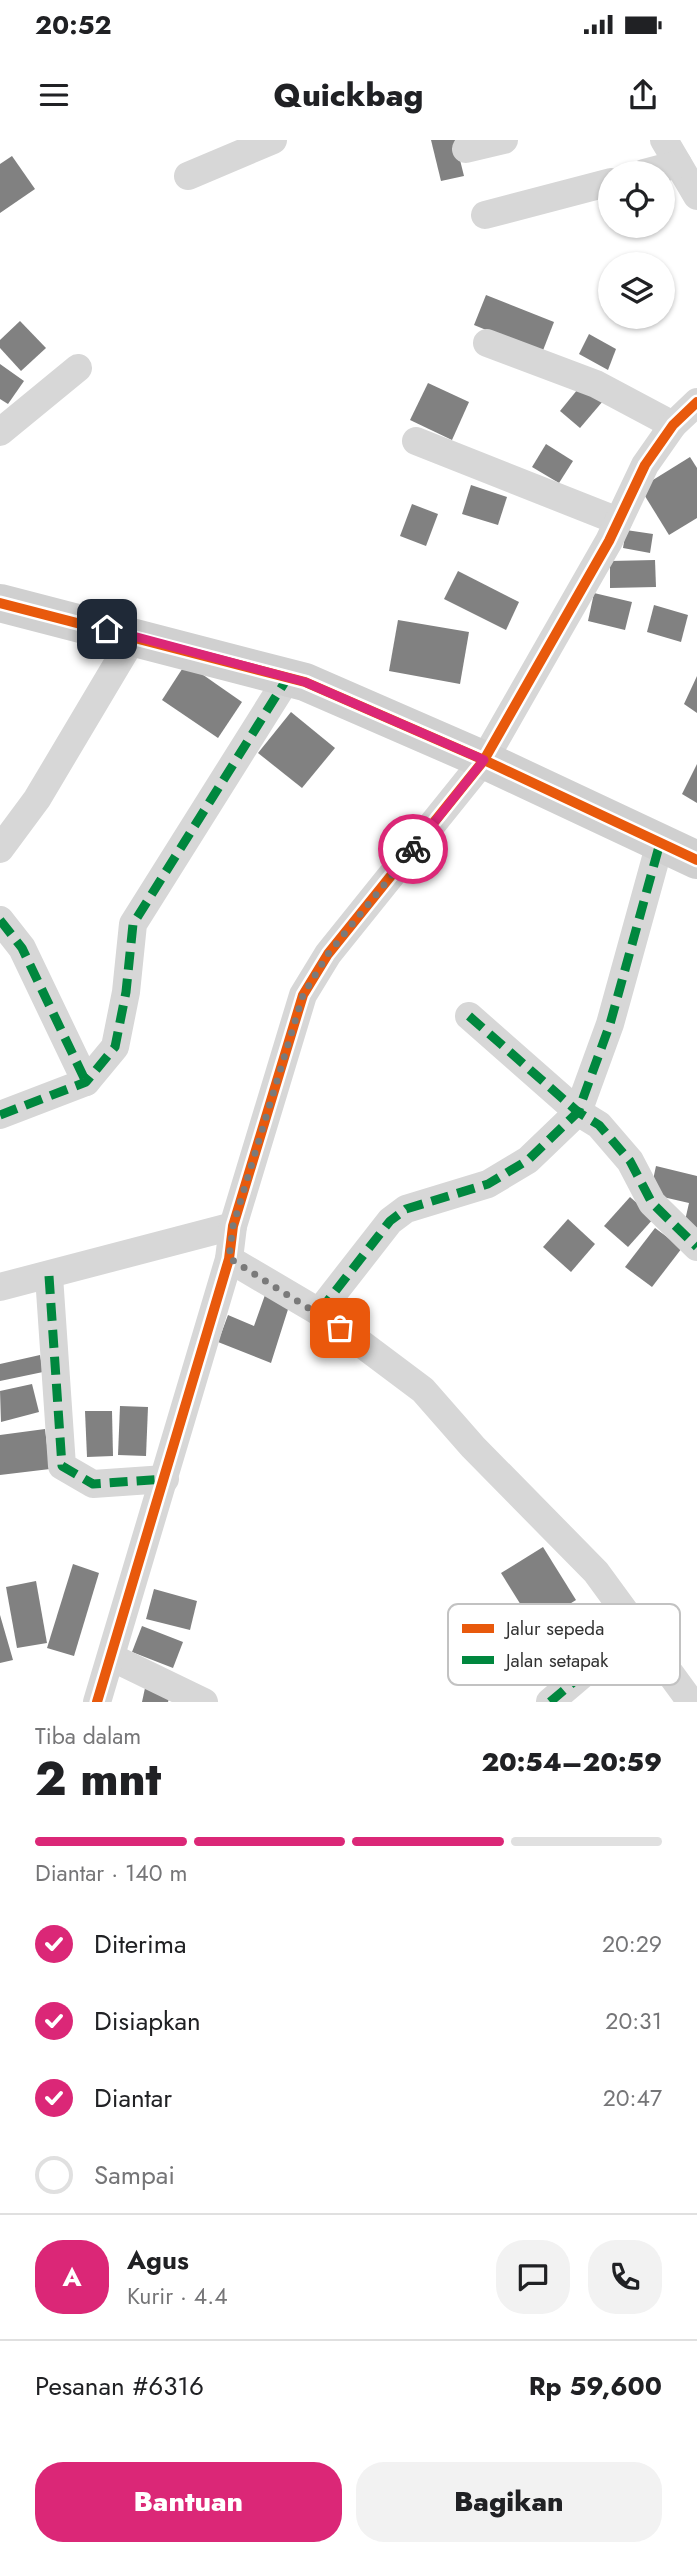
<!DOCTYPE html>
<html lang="id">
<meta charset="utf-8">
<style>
:root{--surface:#fff;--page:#f2f2f2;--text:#202124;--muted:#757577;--line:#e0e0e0;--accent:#db2777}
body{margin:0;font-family:Jost,sans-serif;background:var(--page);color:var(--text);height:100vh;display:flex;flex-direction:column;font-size:26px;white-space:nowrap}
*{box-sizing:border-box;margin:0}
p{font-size:23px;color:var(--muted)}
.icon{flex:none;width:38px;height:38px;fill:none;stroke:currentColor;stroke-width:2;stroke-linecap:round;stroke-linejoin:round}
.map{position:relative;height:1562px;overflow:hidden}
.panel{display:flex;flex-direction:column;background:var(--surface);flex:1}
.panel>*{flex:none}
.buttons{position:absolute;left:598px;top:21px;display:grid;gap:14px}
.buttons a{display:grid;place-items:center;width:77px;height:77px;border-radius:50%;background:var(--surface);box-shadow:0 2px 5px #0004;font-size:35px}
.pin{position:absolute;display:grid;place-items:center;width:60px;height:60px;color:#fff;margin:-30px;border-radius:14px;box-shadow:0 4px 10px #0006}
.courier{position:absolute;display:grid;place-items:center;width:70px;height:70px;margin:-35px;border:5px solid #db2777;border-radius:50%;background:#fff;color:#222;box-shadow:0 2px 9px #0007}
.overview em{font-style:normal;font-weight:800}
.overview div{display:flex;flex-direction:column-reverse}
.overview{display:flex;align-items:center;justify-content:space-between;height:119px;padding:0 35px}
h1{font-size:46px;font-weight:800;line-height:52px}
.bar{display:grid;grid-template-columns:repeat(4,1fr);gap:10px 7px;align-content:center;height:84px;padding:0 35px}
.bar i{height:9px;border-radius:5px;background:var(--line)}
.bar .selected{background:var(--accent)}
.bar p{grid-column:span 4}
.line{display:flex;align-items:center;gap:18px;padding:0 35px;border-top:2px solid var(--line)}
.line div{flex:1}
.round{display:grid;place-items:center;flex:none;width:74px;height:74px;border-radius:28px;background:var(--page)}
ol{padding:0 35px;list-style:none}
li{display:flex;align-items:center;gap:21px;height:77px}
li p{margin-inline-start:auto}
li .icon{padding:7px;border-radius:50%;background:var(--accent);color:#fff;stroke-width:4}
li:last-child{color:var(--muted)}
li i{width:38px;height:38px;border:4px solid var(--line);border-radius:50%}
.button{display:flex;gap:14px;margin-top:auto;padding:14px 35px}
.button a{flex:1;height:80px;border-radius:28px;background:var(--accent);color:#fff;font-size:28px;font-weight:800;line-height:80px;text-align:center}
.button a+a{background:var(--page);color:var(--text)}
.status{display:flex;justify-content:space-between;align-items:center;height:49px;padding:0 35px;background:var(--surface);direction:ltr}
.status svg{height:19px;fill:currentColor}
header{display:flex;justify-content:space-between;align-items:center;height:91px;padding:0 35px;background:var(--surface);font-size:32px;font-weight:800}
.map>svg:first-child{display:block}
</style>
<div class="status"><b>20:52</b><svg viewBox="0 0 49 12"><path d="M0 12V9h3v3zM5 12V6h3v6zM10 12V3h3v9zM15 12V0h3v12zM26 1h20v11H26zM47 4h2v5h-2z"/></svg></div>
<header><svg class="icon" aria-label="menu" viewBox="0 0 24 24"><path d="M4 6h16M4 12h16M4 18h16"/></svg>Quickbag<svg class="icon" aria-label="share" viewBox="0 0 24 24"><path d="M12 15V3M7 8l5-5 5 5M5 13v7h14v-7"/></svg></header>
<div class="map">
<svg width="697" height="1562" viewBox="0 0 697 1562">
<rect width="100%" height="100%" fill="#fff"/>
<!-- building -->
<g fill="#818181">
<polygon points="431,0 455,0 464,36 441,41"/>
<polygon points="12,16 35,49 0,73 0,24"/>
<polygon points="486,155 554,182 542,213 474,185"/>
<polygon points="20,181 46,208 21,231 0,208 0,200"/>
<polygon points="589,194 616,209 608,230 579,214"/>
<polygon points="0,224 24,241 8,264 0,259"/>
<polygon points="428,243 469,262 452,300 410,280"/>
<polygon points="582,244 603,261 580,288 560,271"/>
<polygon points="546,304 573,321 559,343 532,327"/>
<polygon points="690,317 697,328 697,378 669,395 640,348"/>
<polygon points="471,345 507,357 498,385 462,374"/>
<polygon points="412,364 438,374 426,406 400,396"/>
<polygon points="626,390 653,394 650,413 623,408"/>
<polygon points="655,420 656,447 610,448 610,421"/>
<polygon points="458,431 519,462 506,490 444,459"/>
<polygon points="594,453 632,462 625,490 588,481"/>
<polygon points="654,465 688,475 681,502 647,492"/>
<polygon points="398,480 469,492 460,544 389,531"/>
<polygon points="186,523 242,562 218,598 162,560"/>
<polygon points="697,536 697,573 684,564"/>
<polygon points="291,572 335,608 302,648 258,613"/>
<polygon points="697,624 697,663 682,654"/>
<polygon points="656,1026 697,1036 697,1088 684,1085 689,1063 650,1054"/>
<polygon points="630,1057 654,1078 628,1107 604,1086"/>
<polygon points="568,1079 595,1104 571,1132 543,1107"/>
<polygon points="655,1088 682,1108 652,1147 625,1127"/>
<polygon points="265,1155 290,1163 271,1223 218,1202 228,1175 254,1186"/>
<polygon points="40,1215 43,1232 0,1241 0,1224"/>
<polygon points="32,1244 39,1272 1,1282 0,1251"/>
<polygon points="120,1266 148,1267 146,1316 118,1315"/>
<polygon points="85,1271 112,1271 113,1316 87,1317"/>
<polygon points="45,1289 50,1329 0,1335 0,1295"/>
<polygon points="543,1407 576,1460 534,1486 501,1433"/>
<polygon points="73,1424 99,1433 74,1516 47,1508"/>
<polygon points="36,1441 47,1503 17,1508 6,1447"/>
<polygon points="154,1449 197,1461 190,1490 146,1479"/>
<polygon points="0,1475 13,1520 0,1523"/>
<polygon points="142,1486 183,1502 173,1528 132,1512"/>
<polygon points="145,1548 170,1555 168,1562 142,1562"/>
</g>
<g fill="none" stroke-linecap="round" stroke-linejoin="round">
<!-- street -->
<g stroke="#d7d7d7" stroke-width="28">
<polyline points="664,0 697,56"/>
<polyline points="466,9 504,0"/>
<polyline points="644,33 678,24"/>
<polyline points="188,36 273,0"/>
<polyline points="485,75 611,42"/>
<polyline points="487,203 596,244 673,285"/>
<polyline points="0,292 78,228"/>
<polyline points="416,301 618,381"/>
<polyline points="0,709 37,659 134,496"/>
<polyline points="0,780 22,808 86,942"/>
<polyline points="469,876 578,972 599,985 630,1021 652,1063 697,1107"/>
<polyline points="0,975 86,942 115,907 126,852 133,784 288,537"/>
<polyline points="229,1119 319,1172 423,1250 473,1307 596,1432 691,1562"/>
<polyline points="49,1136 62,1326 93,1344 165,1339"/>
<polyline points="0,1147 233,1086"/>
<polyline points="319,1172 390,1081 406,1069 488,1044 528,1020 578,972 610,884 660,703"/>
<polyline points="113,1518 204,1562"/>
<polyline points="97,1562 229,1119 233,1086 303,855 328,814 484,620 609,401 645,325 673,285 697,262"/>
<polyline points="550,1562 637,1488"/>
</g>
<!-- secondary -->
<polyline stroke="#d0d0d0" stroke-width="38" points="0,463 305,542 484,620 697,720"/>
<!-- quiet -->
<g stroke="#00873e" stroke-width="9" stroke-dasharray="18 9" stroke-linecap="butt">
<polyline points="0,780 22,808 86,942"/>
<polyline points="469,876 578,972 599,985 630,1021 652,1063 697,1107"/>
<polyline points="0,975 86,942 115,907 126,852 133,784 288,537"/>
<polyline points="49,1136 62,1326 93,1344 165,1339"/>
<polyline points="319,1172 390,1081 406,1069 488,1044 528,1020 578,972 610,884 660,703"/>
<polyline points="550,1562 637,1488"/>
</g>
<defs>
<g id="cycleway">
<polyline points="0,463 305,542 484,620 697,720"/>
<polyline points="97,1562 229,1119 233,1086 303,855 328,814 484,620 609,401 645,325 673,285 697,262"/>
</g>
</defs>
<!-- cycleway casing -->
<use href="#cycleway" stroke="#fff" stroke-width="15"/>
<!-- cycleway -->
<use href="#cycleway" stroke="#e8590c" stroke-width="10"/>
</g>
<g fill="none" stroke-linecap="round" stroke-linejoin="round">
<!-- done -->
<polyline stroke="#7a7a7a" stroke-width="7" stroke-dasharray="0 12.6" points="340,1188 229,1118 233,1086 303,855 328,814 413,709"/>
<!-- route -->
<polyline stroke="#db2777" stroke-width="9" points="107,489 305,542 484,620 413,709"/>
</g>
<!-- legend -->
<rect x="448" y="1464" width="232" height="81" rx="10" fill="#fff" stroke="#c2c2c2" stroke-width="2"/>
<rect x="462" y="1484" width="32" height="9" fill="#e8590c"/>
<rect x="462" y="1516" width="32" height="8" fill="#00873e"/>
<g font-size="19" fill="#333">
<text x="506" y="1495">Jalur sepeda</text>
<text x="506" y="1527">Jalan setapak</text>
</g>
</svg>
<div class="buttons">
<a><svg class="icon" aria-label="locate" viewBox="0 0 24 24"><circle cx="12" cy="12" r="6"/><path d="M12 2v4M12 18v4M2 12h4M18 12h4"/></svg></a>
<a><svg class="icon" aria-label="layers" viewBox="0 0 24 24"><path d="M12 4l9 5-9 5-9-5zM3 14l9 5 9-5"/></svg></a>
</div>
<div class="pin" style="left:340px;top:1188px;background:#ea580c"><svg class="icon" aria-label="bag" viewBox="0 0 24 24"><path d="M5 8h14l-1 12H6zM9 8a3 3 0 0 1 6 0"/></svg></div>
<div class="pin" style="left:107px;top:489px;background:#1f2937"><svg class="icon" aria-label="home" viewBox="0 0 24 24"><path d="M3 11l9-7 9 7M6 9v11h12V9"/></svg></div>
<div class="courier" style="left:413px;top:709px"><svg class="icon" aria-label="bike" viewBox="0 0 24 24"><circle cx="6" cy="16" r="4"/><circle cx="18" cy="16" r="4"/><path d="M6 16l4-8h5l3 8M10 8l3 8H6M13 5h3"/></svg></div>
</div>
<section class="panel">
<div class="overview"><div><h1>2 mnt</h1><p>Tiba dalam</p></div><em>20:54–20:59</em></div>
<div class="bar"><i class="selected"></i><i class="selected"></i><i class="selected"></i><i></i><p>Diantar · 140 m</p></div>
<ol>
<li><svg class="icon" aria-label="check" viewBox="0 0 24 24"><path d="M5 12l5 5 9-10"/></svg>Diterima<p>20:29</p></li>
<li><svg class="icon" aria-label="check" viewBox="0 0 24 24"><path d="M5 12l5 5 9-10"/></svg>Disiapkan<p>20:31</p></li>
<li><svg class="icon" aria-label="check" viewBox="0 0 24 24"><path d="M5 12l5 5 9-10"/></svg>Diantar<p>20:47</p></li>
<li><i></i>Sampai</li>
</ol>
<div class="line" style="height:126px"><b class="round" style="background:var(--accent);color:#fff">A</b><div><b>Agus</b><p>Kurir · 4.4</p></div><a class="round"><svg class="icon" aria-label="chat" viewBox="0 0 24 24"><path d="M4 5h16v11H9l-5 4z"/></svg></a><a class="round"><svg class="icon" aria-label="phone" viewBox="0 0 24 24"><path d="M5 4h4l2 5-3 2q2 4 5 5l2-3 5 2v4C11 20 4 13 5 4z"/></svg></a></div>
<div class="line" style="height:91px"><div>Pesanan #6316</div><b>Rp 59,600</b></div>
<div class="button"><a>Bantuan</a><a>Bagikan</a></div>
</section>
